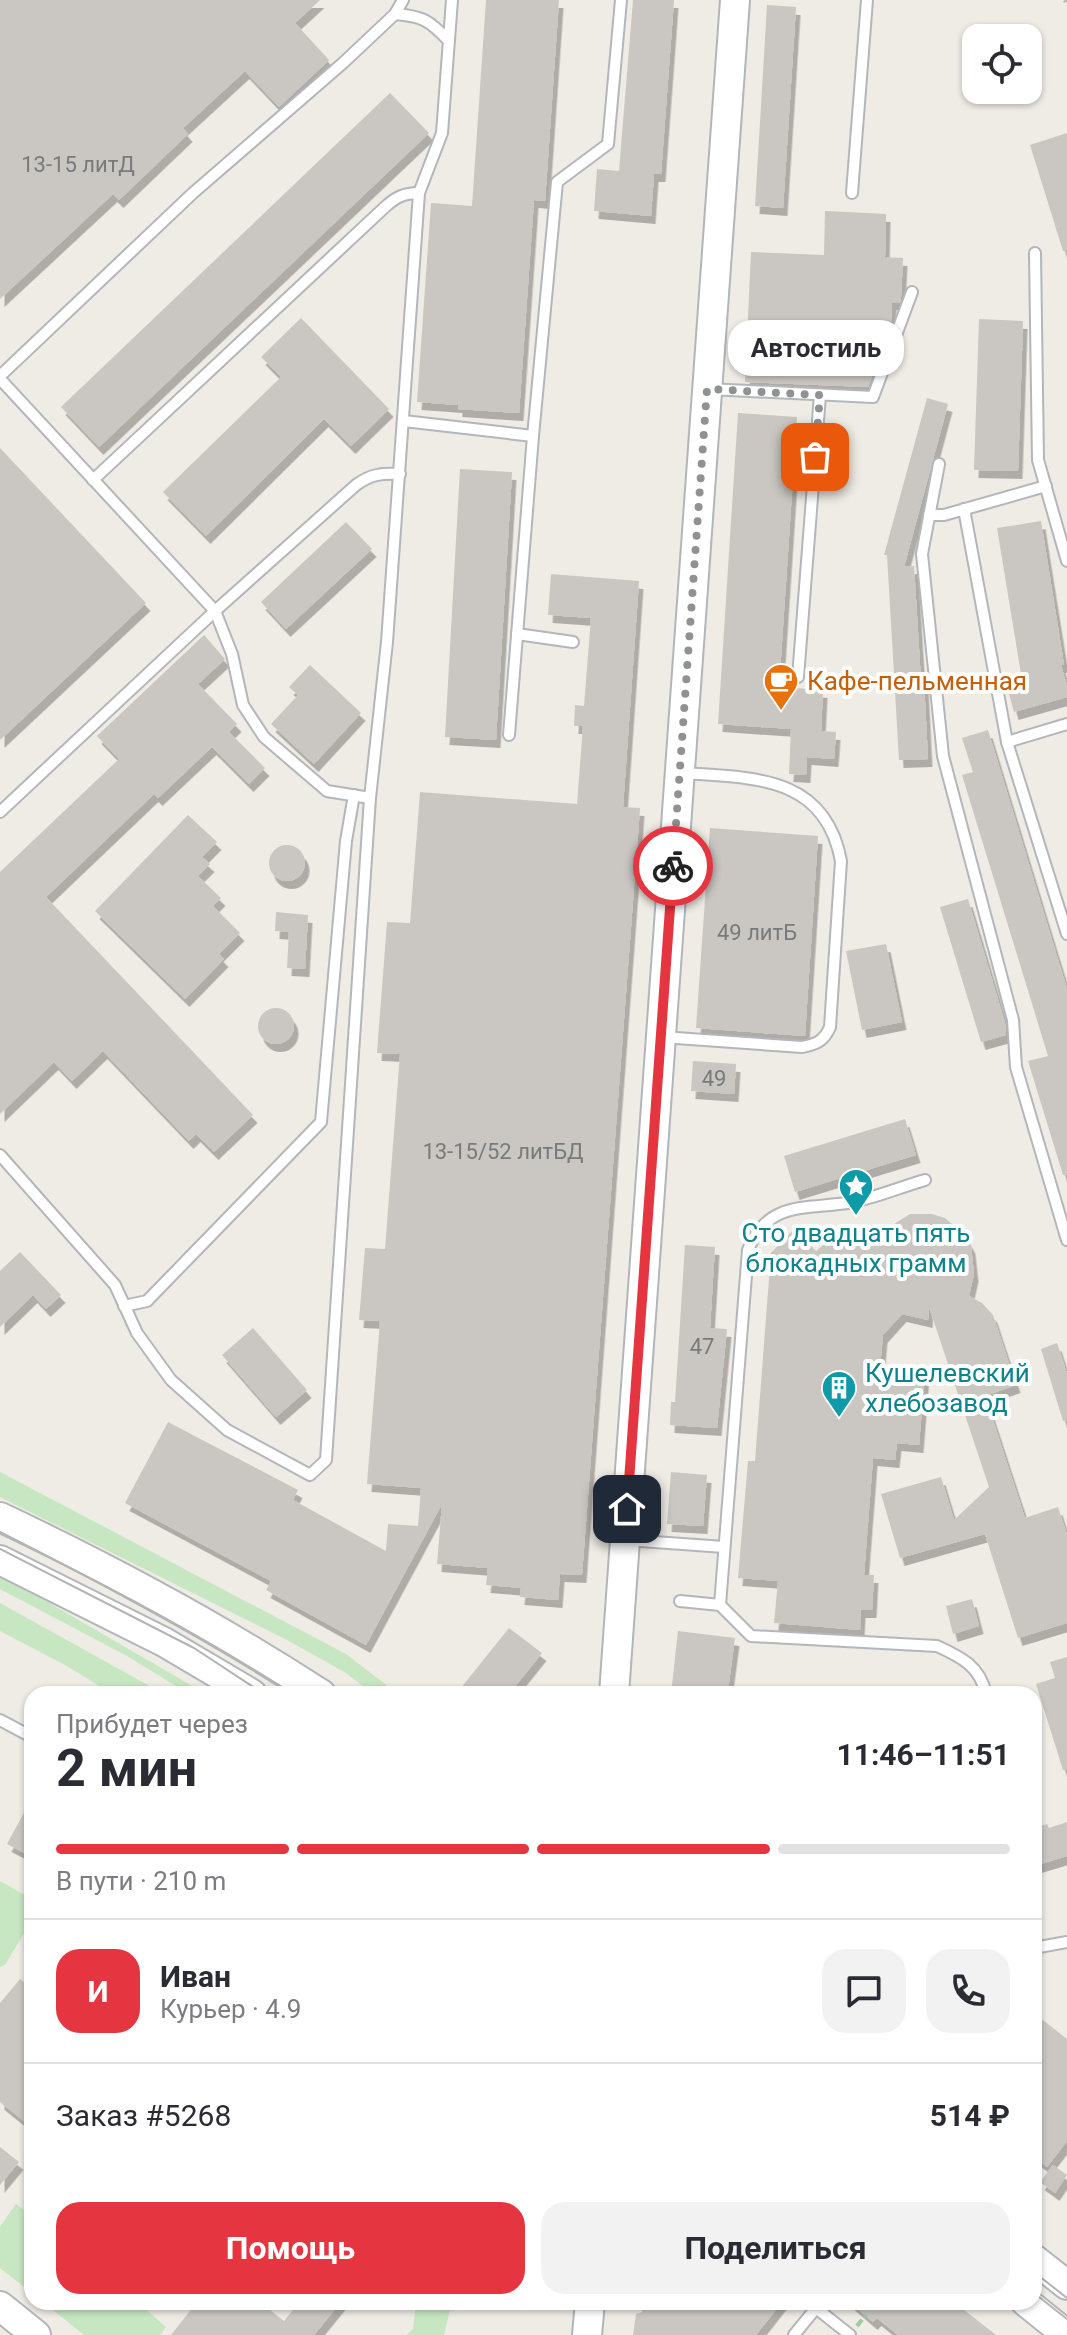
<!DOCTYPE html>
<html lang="ru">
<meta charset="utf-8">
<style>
:root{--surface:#fff;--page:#f2f2f3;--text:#2b2b33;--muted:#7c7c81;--line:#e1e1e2;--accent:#e53540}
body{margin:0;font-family:Roboto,sans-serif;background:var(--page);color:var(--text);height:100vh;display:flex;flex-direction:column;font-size:30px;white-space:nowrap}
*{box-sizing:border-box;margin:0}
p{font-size:26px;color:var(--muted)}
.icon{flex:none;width:44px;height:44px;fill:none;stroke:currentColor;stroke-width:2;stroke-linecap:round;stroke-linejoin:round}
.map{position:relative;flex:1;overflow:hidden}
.details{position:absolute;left:24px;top:1686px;width:1018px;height:624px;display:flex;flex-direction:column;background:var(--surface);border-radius:24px;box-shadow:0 2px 6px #0004}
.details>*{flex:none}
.tools{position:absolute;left:962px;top:24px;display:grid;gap:16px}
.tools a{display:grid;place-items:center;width:80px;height:80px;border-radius:16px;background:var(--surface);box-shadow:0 2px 6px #0004;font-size:40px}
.pin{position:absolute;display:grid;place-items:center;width:68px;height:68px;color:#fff;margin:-34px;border-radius:16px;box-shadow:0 4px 12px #0006}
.courier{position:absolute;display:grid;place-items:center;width:80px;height:80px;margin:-40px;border:6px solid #e53540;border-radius:50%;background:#fff;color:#222;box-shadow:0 2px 10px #0007}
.bubble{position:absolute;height:56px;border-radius:24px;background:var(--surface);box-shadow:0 2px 6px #0004;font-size:26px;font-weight:700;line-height:56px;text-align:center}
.overview em{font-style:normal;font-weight:700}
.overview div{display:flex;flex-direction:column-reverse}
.overview{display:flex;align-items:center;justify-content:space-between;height:136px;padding:0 32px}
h1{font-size:52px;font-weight:700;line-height:60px}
.bar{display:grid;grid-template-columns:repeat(4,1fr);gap:12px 8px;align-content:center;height:96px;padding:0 32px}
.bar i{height:10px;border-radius:6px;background:var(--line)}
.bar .active{background:var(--accent)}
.bar p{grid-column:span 4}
.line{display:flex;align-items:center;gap:20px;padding:0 32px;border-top:2px solid var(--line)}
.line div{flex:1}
.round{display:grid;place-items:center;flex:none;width:84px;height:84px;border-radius:24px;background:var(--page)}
.cta{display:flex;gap:16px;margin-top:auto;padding:16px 32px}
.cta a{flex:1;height:92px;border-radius:24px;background:var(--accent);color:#fff;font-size:32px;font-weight:700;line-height:92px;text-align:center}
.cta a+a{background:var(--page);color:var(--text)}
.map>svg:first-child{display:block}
</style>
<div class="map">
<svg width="1067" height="2335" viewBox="0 0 1067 2335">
<defs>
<filter id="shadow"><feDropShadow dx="4.5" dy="8" stdDeviation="0" flood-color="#0004"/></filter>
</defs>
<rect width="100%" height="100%" fill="#efebe5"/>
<!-- green -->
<g fill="#c7e6c2">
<polygon points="0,1472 346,1654 398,1694 373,1694 346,1673 287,1640 0,1497"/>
<polygon points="0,1578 44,1600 206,1694 189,1694 127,1656 0,1589"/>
<polygon points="0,1603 164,1694 112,1694 67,1666 0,1631"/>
<polygon points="0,1881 32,1899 32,1920 5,1965 0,1967"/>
<polygon points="16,2204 32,2216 32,2293 0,2268 0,2227"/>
<polygon points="43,2302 137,2302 166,2327 160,2335 84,2335"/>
<polygon points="416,2302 452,2302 444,2335 407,2335 413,2329"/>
</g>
<!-- building -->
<g fill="#cac6c1" filter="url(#shadow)">
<polygon points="0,0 320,0 295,23 329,60 279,107 245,71 183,128 188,134 119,200 113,194 0,299"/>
<polygon points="486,0 559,0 545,201 534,200 519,413 458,409 458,405 417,402 431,203 472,206"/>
<polygon points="633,0 674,0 661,174 654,174 651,216 594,211 597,169 619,171"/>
<polygon points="767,5 796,7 783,208 755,206"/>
<polygon points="390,93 429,133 99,447 61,407"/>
<polygon points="1067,133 1067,251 1063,251 1030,145"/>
<polygon points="825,211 886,214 885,257 903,258 901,297 900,303 892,302 891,322 874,321 871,380 868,387 745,382 751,252 824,255"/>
<polygon points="301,318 389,409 351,446 324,419 206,536 163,492 281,377 261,357"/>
<polygon points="979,319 1023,321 1018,471 974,470"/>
<polygon points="927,398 948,404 904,567 914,566 921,681 924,681 928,759 899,760 887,555 884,555"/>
<polygon points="738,413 797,417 779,687 823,690 821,731 836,732 834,759 807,757 806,775 789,774 791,729 718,724"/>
<polygon points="0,448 146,603 0,740"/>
<polygon points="460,469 512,472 496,740 445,737"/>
<polygon points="1041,521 1064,665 1061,665 1067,686 1067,697 1014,712 1008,690 1023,686 997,528"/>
<polygon points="346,522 372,549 286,629 261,602"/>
<polygon points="551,574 639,581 623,807 640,808 582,1575 560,1574 558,1600 520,1597 521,1588 486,1585 488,1568 437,1564 442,1504 366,1645 266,1590 271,1581 125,1503 168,1422 298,1490 293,1500 386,1551 388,1524 418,1526 421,1488 367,1484 380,1321 359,1320 365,1248 385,1249 400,1054 377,1053 387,922 410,923 420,792 577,804 583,726 574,726 575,705 584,706 591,618 548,615"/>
<polygon points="204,635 225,659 198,684 237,724 229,732 265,768 249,784 212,747 158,798 154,794 46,897 253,1115 214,1152 196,1134 189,1141 103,1051 72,1081 54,1062 0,1114 0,872 119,759 97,736"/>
<polygon points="310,665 361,713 314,764 271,724 298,695 289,687"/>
<polygon points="988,730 1067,989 1067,1175 1063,1175 1028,1061 1048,1056 962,775 973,772 962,738"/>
<polygon points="188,815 217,842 202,857 210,864 198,876 221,898 213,906 240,933 219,954 224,959 185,999 95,911"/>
<polygon points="710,828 818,836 805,1036 696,1028"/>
<circle cx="287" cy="863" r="18"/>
<polygon points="968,899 1005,1023 1006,1035 981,1042 940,907"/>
<polygon points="276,912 308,915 305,969 287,968 289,932 275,931"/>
<polygon points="886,944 902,1022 862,1030 846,951"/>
<circle cx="276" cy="1026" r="18"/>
<polygon points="693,1061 736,1064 734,1094 691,1091"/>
<polygon points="905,1119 916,1155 795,1192 784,1156"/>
<polygon points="910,1214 932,1214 945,1218 965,1235 971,1246 974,1274 969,1296 982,1303 993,1315 1016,1385 985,1396 1025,1518 1058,1507 1067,1535 1067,1623 1018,1638 985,1534 900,1558 881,1494 941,1477 954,1520 989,1487 929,1307 928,1320 902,1314 883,1335 880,1367 925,1371 919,1445 897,1443 895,1460 873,1458 864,1575 874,1575 872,1610 861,1610 860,1630 774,1623 778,1581 738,1578 748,1461 755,1461 771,1253 794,1229 816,1251 826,1243 844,1238 861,1237 877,1243 891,1226"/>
<polygon points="685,1245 715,1247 710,1328 727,1329 717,1428 670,1425 671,1402 675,1402"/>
<polygon points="20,1252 61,1295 46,1309 33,1295 0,1327 0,1271"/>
<polygon points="253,1328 307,1390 276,1417 222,1355"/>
<polygon points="1057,1343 1067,1374 1067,1420 1063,1421 1041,1349"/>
<polygon points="671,1472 707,1475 703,1526 667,1524"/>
<polygon points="972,1599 979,1626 953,1634 946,1606"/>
<polygon points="509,1628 542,1653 509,1694 456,1694"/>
<polygon points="678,1631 735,1638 728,1690 709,1688 708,1694 671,1694"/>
<polygon points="1067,1657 1067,1770 1063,1770 1036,1684 1055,1678 1050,1662"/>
<polygon points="32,1798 32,1857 7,1844"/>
<polygon points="1067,1822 1067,1856 1034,1866 1034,1828 1047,1824 1049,1828"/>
<polygon points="20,1979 32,1988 32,2113 25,2122 0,2102 0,2003"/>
<polygon points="1034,2013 1067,2039 1067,2141 1047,2167 1034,2157"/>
<polygon points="0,2147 19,2162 0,2185"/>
<polygon points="1053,2165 1067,2175 1055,2193 1040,2182"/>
<polygon points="197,2302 260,2302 284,2321 299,2302 341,2302 314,2335 171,2335"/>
<polygon points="782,2302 756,2335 633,2335 636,2314 642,2312 642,2307 667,2302"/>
<polygon points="850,2302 954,2302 996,2335 898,2335 877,2318 873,2322"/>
</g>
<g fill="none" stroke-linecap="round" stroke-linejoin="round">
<defs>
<g id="service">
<path d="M395,14C423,16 430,21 449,41"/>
<polyline points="852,193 867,0"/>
<polyline points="1035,253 1038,460 1067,561"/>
<polyline points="0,376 193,193 343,63 395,14 403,0"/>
<polyline points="0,379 215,611 232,654 243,705 264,737 327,791 370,798"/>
<polyline points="709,389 873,397 912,292"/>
<polyline points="404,421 533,436"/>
<polyline points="939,464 922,554 943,756 1013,1020 1016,1067 1067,1240"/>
<path d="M93,480L385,207C396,197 404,193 419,193"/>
<polyline points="964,509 1007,742 1067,934"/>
<polyline points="929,515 944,515 1046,486"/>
<polyline points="517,634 573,642"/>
<polyline points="798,677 820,395"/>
<polyline points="509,735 533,436 557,182 608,144 621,0"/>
<polyline points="1007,742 1067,724"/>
<path d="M0,812L215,611L356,485C371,474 382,473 400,474"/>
<path d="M662,1037L802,1047C817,1044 824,1041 830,1027L841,861C825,775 753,778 682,773"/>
<polyline points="0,1155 115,1285 137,1333 171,1380 227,1430 310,1475 326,1460 370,798 387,642 419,193 442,133 452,0"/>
<path d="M925,1180C901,1187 877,1197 853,1202C808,1210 768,1199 748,1250L720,1605L751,1636L937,1646C961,1657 980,1666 986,1694"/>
<polyline points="124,1306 147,1301 321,1122 346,841 354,795"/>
<polyline points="627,1540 724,1547"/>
<polyline points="680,1601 720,1605"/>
<polyline points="0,1720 32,1737"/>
<polyline points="1034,1948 1067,1942"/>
<polyline points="794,2335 816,2308 850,2335"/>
</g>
<g id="secondary">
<path d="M0,1517C110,1569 218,1627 321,1694"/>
<polyline points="0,1560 164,1642 252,1694"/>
<polyline points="614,1694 735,0"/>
<polyline points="1034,2259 1067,2285"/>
<polyline points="1026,2302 1067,2335"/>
<polyline points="0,2306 36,2335"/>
<polyline points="587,2335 590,2302"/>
</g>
</defs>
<!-- service casing -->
<use href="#service" stroke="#b3b6ba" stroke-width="14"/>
<!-- secondary casing -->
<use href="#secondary" stroke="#b2b6ba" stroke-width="32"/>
<!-- path -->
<polyline stroke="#9dc9a3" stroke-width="4" stroke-dasharray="8 4" stroke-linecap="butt" points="857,2326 866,2315"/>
<!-- service -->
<use href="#service" stroke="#fff" stroke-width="10"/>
<!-- secondary -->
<use href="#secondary" stroke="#fff" stroke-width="28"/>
<!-- tram -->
<g stroke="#b2b3b3" stroke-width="2">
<path d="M0,1532C99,1582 197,1634 291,1694"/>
<polyline points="0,1549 194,1648 264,1694"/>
<polyline points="1034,2272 1067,2298"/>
<polyline points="1034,2293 1067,2319"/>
</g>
<!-- rail -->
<polyline stroke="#b2b3b3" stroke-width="6" stroke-dasharray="2 10" stroke-linecap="butt" points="1066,0 1067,3"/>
</g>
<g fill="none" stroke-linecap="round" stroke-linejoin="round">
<!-- done -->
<polyline stroke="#909292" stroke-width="8" stroke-dasharray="0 14.4" points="673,866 707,389 820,395 815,457"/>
<!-- route -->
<polyline stroke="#e53540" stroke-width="10" points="627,1509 673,866"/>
</g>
<!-- icons -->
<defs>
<symbol id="cafe-pin" viewBox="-11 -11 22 30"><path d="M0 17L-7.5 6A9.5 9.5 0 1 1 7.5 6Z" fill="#e8710a" stroke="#fff"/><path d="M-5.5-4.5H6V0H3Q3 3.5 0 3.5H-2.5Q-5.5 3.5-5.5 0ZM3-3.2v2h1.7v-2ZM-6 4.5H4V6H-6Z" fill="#fff"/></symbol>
<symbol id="sight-pin" viewBox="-11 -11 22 30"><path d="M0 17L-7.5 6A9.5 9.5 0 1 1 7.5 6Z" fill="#0f9aa8" stroke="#fff"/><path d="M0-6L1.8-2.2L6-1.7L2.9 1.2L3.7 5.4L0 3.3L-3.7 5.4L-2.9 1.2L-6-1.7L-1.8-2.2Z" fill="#fff"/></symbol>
<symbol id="building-pin" viewBox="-11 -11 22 30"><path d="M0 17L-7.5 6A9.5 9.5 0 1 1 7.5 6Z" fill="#0f9aa8" stroke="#fff"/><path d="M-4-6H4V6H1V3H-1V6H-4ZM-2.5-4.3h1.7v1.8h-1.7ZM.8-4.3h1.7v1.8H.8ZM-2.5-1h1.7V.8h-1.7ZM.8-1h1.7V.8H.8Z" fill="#fff"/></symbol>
</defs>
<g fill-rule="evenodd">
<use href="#cafe-pin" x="761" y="661" width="40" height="54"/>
<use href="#sight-pin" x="836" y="1166" width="40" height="54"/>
<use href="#building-pin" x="819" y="1368" width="40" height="54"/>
</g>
<g text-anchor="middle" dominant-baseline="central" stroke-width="8" stroke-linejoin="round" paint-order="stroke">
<!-- number labels -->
<g font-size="22" fill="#787b7c">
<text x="78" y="164">13-15 литД</text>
<text x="757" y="932">49 литБ</text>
<text x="714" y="1078">49</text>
<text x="503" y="1151">13-15/52 литБД</text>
<text x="702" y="1346">47</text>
</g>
<!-- food labels -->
<g font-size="26" fill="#c56008" stroke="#fff" text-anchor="start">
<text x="807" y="681">Кафе-пельменная</text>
</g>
<!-- culture labels -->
<g font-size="26" fill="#0d838f" stroke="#fff">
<text x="856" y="1233">Сто двадцать пять<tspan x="856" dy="30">блокадных грамм</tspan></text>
<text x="865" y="1373" text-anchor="start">Кушелевский<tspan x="865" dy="30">хлебозавод</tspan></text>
</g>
</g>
</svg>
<div class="tools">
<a><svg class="icon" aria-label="locate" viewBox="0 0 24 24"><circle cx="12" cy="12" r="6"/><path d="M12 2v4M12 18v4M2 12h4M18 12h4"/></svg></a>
</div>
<div class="pin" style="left:815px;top:457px;background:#ea580c"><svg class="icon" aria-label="bag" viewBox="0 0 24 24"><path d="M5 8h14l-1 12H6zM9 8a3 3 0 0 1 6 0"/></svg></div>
<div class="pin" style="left:627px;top:1509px;background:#1f2937"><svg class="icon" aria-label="home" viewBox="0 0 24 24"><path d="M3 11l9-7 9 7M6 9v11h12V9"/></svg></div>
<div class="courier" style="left:673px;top:866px"><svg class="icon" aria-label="bike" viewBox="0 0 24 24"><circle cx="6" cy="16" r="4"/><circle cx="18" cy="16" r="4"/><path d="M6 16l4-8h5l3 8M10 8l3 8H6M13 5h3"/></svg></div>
<div class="bubble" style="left:728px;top:320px;width:176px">Автостиль</div>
<section class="details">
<div class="overview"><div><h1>2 мин</h1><p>Прибудет через</p></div><em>11:46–11:51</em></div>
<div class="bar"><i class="active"></i><i class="active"></i><i class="active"></i><i></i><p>В пути · 210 m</p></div>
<div class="line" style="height:144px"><b class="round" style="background:var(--accent);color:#fff">И</b><div><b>Иван</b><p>Курьер · 4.9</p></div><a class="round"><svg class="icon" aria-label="chat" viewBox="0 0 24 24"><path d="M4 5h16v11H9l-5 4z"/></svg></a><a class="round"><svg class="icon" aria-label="phone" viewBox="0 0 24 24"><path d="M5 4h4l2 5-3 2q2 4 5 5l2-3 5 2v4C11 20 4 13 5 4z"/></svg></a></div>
<div class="line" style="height:104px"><div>Заказ #5268</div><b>514 ₽</b></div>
<div class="cta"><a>Помощь</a><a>Поделиться</a></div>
</section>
</div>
